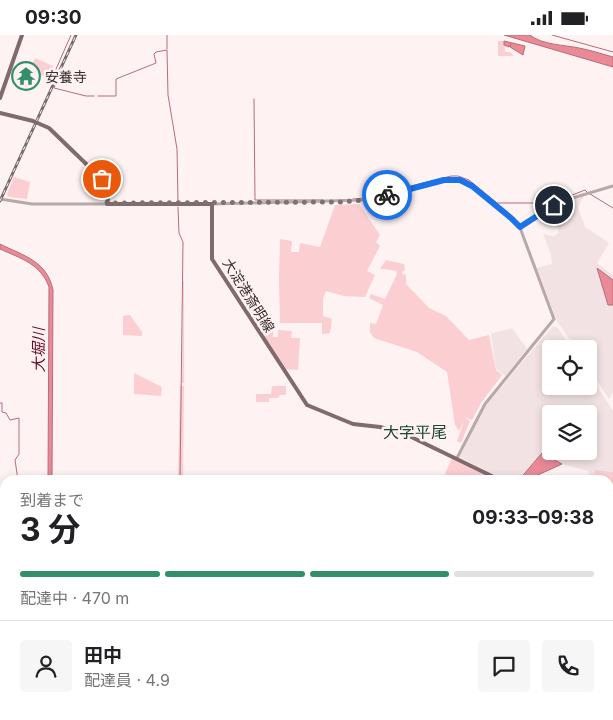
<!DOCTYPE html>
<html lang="ja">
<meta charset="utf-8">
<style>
:root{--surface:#fff;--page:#f6f6f6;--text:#202124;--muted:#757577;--line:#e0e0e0;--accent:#329069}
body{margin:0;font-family:Inter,"Noto Sans JP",sans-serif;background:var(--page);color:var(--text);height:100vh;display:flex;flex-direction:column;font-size:19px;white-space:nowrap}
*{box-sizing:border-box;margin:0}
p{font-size:16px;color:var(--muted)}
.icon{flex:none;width:28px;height:28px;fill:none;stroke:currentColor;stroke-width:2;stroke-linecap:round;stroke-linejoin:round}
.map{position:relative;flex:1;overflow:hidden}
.side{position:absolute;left:0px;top:440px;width:614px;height:245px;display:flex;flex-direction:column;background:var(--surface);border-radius:15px 15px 0 0;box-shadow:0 2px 8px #0003}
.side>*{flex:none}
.tools{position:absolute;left:542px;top:305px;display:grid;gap:10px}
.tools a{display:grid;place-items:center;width:55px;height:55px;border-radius:5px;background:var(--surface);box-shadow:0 2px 8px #0003;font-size:25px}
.pin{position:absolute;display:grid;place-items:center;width:42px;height:42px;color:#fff;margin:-21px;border:2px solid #fff;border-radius:50%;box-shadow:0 1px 5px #0007}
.courier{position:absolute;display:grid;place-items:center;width:50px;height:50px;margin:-25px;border:4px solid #1a73e8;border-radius:50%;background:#fff;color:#222;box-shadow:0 1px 6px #0007}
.summary em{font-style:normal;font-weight:700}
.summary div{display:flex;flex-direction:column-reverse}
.summary{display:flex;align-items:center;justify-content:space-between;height:85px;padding:0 20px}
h1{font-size:32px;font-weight:700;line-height:38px}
.bar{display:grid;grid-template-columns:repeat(4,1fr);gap:8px 5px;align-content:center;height:60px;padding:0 20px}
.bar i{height:6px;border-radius:4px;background:var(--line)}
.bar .selected{background:var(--accent)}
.bar p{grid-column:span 4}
.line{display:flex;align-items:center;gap:12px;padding:0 20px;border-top:1px solid var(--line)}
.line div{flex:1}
.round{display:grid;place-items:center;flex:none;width:52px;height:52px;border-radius:5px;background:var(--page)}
.status{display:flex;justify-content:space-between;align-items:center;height:35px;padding:0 25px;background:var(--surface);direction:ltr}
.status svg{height:14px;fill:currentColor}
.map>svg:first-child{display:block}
</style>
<div class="status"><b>09:30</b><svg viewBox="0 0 49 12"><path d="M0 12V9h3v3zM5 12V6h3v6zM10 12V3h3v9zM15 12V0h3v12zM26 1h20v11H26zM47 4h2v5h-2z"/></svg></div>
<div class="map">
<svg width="613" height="685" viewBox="0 0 613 685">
<rect width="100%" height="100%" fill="#fff2f3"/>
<!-- built -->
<g fill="#f2e2e3" fill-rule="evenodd">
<polygon points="585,160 578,172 585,192 609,208 597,228 613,240 613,357 609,364 589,333 589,314 576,314 557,286 537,233 552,229 551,219 543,199 553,201 559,198 552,173"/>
<path d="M553,291L558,293L572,314H551V351H589V339L613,376V468H609V445H588L589,436L562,429L540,439L532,445H505L461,423L460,421L482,377L489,366ZM551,379H589V416H551Z"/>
<polygon points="512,293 527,314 505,341 496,334 491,299"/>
</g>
<!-- green -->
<g fill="#fbced2">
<polygon points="498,6 504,6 505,17 510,17 514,21 498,21"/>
<polygon points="35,23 53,31 49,43 33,38 34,36 31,33"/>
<polygon points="14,142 30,147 27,164 9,162 7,159"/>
<polygon points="359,169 380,200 376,207 380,211 367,236 375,240 365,262 344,261 326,256 323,263 323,281 332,284 330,298 322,299 322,288 280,288 279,244 280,204 292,206 291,217 299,217 300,208 320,212 335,170"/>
<polygon points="386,225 404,229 405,235 402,237 403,239 406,240 406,249 429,273 446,281 469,305 489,300 496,335 502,340 481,368 472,385 464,382 470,386 461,408 457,406 464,386 459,396 455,390 447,337 417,317 374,303 370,297 370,288 376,289 383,270 369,263 371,259 385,264 397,239 396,236 385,234 380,234"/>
<polygon points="183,246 184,246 184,348 182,348"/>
<polygon points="130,280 142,297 142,301 123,300 123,281"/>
<polygon points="256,290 274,290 273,302 278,302 278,295 292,296 291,303 300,303 298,335 284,334"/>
<polygon points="134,338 162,352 161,361 134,359"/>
<polygon points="180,351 184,351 183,445 178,445"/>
<polygon points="272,351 286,351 286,360 280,360 278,363 269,363 269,367 256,367 256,359 271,359"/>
<polygon points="452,423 496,445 455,445 445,439"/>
<polygon points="595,435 613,437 613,467 609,466 609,445 594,445"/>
<polygon points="609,534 613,537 613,583 609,583"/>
</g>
<!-- water -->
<g fill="#eb8a97" stroke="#b56e77">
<path d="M504,0H530C542,10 565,10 579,13C590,15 602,19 613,22V32Z"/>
<polygon points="504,6 525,11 523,20 510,12 511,9 509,12 504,10"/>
<path d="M0,209C24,221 47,226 53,255L52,445H48L49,252C41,229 20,223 0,214Z"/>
<polygon points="597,233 613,245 613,270 608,270"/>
<polygon points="542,418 562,429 540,439 532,445 519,445"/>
</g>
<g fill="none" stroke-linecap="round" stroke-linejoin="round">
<!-- stream -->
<g stroke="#b56e77" stroke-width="1">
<polyline points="167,0 167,14"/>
<polyline points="552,0 613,17"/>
<polyline points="53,41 71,0"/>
<polyline points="58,43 54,53 86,61 94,61"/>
<polyline points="98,61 116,61 116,44 156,28 154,19 156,17 167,15 168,60 177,114 178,167"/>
<polyline points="254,64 255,165 322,165"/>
<polyline points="590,159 613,173"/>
<polyline points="353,164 365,163 451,141 458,141 469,145 497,168 552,168 585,155 587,157"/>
<polyline points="178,172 179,198 183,207 180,445"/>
<polyline points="0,368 2,368 2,377 6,378 10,385 19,383 19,419 15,425 18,445"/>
</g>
<!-- minor -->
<g stroke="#b7a9aa" stroke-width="3">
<polyline points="0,164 32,169 107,169"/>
<polyline points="212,169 363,165 444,145 456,144 470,149 519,190 554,284 485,369 457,423"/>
<polyline points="520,192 545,174 559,167 613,151"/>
<polyline points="0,650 5,644"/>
<polyline points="413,680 419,685"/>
</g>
<!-- major -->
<g stroke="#816a6c" stroke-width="4">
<polyline points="0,63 22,0"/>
<polyline points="0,78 33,86 49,93 110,152 107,169 212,169 212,224 307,370 353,389 380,392 403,398 500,445"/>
<polyline points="609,469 613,470"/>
</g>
<defs>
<polyline id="rail" points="0,166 76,0"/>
</defs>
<!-- rail casing -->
<use href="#rail" stroke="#786b6c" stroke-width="3"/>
<!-- rail -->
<use href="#rail" stroke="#fff2f3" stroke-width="1" stroke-dasharray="4" stroke-linecap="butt"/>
</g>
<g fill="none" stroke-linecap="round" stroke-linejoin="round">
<!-- done -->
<polyline stroke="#7e7172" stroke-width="5" stroke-dasharray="0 9" points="102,144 110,152 107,168 340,167 363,165 387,160"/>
<!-- route -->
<polyline stroke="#1a73e8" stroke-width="6" points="387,160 444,145 460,145 472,151 511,183 520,192 554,170"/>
</g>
<!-- icons -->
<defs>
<symbol id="temple-ring" viewBox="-11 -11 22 22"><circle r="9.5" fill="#fff2f3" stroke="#329069" stroke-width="1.5"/><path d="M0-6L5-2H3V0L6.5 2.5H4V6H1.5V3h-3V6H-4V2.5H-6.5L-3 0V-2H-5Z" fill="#329069"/></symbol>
</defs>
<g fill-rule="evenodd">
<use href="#temple-ring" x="10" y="25" width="32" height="32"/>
</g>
<g text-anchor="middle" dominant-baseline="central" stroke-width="5" stroke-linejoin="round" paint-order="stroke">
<!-- poi labels -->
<g font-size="14" fill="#382c2d" stroke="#fff2f3" text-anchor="start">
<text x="45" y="41">安養寺</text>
</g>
<!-- street labels -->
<g font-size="14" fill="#382c2d" stroke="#fff2f3">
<text transform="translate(249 260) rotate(58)">大淀港斎明線</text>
</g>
<!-- water labels -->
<g font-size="15" font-style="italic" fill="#610922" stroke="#fff2f3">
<text transform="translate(38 315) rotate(-90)">大堀川</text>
</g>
<!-- quarter labels -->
<g font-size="16" fill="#194532" stroke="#fff2f3">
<text x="415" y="397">大字平尾</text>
</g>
</g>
</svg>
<div class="tools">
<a><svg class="icon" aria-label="locate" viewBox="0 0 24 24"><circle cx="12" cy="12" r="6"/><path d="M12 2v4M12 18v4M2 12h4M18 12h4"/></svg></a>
<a><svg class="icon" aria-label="layers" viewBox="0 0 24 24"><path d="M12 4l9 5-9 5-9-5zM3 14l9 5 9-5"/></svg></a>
</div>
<div class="pin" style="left:102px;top:144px;background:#ea580c"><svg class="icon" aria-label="bag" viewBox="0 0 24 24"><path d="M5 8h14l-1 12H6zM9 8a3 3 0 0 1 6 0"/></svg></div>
<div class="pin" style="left:554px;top:170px;background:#1f2937"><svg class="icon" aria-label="home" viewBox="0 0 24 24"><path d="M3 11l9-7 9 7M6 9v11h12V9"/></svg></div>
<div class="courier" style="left:387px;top:160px"><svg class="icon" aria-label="bike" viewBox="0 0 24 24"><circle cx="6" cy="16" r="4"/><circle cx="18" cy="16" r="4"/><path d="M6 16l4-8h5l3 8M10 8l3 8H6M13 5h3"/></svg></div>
<section class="side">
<div class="summary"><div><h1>3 分</h1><p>到着まで</p></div><em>09:33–09:38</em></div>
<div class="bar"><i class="selected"></i><i class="selected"></i><i class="selected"></i><i></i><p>配達中 · 470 m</p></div>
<div class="line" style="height:90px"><a class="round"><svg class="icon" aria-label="person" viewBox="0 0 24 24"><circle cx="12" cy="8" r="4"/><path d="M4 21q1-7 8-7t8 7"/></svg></a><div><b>田中</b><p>配達員 · 4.9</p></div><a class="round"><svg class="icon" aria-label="chat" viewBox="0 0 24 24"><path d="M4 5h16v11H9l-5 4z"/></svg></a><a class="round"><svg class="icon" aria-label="phone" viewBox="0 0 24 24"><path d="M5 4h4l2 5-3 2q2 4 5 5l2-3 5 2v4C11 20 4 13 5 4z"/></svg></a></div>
</section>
</div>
